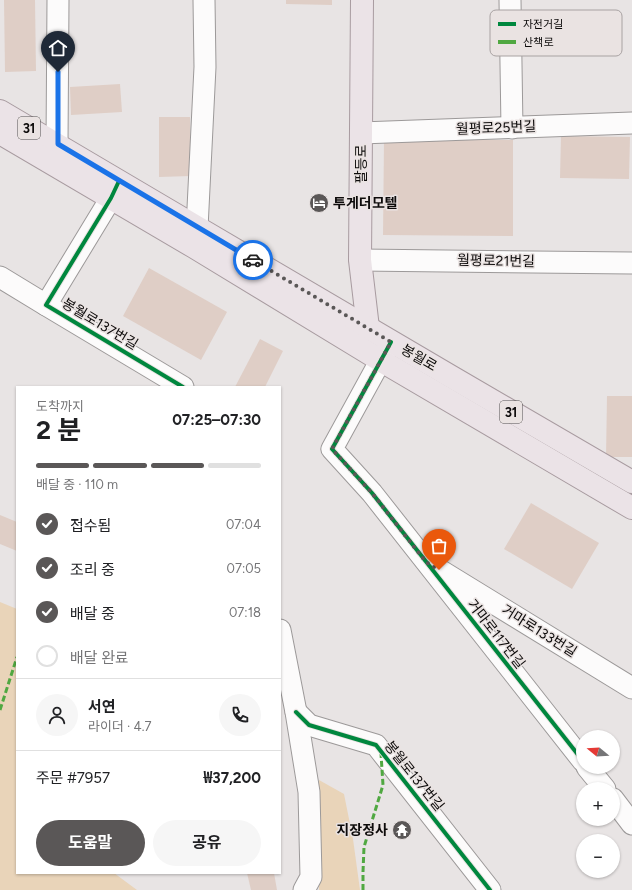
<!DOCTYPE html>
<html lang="ko">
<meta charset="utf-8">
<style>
:root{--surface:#fff;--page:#f6f6f6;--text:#202124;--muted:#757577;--line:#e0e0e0;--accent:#5a5757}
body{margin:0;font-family:Figtree,"Noto Sans KR",sans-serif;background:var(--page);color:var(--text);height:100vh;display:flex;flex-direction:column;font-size:15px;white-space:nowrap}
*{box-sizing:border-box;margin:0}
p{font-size:13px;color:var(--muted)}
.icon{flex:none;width:22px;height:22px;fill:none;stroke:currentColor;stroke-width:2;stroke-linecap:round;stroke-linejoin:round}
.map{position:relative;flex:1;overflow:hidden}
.side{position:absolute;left:16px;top:386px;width:265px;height:488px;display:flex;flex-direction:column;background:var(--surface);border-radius:0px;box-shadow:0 1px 3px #0004}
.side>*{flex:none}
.needle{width:26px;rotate:288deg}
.controls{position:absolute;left:576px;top:730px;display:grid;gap:8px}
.controls a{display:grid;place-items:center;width:44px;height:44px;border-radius:50%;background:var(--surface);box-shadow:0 1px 3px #0004;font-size:20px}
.pin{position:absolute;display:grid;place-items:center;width:34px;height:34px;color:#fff;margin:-41px -17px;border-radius:50% 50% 50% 0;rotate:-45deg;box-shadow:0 0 4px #0007}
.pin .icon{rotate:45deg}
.courier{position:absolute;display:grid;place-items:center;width:40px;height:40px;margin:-20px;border:3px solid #1a73e8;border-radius:50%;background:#fff;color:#222;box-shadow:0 1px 5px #0007}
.head em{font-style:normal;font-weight:700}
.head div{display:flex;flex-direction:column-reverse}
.head{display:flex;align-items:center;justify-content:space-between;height:68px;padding:0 20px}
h1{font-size:26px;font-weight:700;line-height:30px}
.bar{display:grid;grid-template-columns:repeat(4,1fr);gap:6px 4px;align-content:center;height:48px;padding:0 20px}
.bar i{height:5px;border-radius:3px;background:var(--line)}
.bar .on{background:var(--accent)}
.bar p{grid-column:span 4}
.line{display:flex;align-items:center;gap:10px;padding:0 20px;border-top:1px solid var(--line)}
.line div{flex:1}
.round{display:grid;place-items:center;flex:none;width:42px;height:42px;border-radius:21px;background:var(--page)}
ol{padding:0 20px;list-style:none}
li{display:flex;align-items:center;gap:12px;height:44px}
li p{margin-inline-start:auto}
li .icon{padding:4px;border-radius:50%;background:var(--accent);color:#fff;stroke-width:4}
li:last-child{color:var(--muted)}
li i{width:22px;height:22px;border:2px solid var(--line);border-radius:50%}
.action{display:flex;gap:8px;margin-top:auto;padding:8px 20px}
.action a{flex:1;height:46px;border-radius:24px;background:var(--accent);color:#fff;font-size:16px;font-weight:700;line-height:46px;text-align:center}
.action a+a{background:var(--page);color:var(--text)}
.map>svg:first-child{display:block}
</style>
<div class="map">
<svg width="632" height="890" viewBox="0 0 632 890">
<rect width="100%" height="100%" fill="#e8e4e4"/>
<!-- green -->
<g fill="#e9d4b9">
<polygon points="0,602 17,609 17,873 114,873 137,890 0,890"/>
<polygon points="319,780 344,794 353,839 360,890 319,890"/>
</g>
<!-- building -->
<g fill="#dfcec6">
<polygon points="4,0 35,0 36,71 5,72"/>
<polygon points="286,0 332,0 332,5 286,4"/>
<polygon points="120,84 122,112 71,115 70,87"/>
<polygon points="159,117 190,117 191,176 159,177"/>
<polygon points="561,136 630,137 629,179 560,178"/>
<polygon points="384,139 513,140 513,236 383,235"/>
<polygon points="149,268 227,312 201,360 123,316"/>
<polygon points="260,339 283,351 265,387 235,387"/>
<polygon points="607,396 632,396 632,457 606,457"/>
<polygon points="531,503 599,543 572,589 504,549"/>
<polygon points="0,515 17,522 17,551 0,544"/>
<polygon points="247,873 274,873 277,890 251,890"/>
</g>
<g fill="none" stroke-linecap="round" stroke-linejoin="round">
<defs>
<g id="minor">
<polyline points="510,0 512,128"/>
<polyline points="361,133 632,123"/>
<polyline points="57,144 58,0"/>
<polyline points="118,183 111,198 46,305 183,387"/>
<polyline points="197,228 205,67 204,0"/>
<polyline points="360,260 632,263"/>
<polyline points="0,277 46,305"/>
<polyline points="389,345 332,449 372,493 583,761"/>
<polyline points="438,569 632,688"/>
<polyline points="280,630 296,712 309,792 311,877 304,890"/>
<polyline points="296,712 309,725 376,745 490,890"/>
<polyline points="587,767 605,789"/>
<polyline points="613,799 632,824"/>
</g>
<g id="major">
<polyline points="362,0 360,260 368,328"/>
<path d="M0,111C67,150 133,190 200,229C343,314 488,398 632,482"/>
<polyline points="0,133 194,247 380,360 632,508"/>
</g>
</defs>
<!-- minor casing -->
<use href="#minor" stroke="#9c9999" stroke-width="23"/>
<!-- major casing -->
<use href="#major" stroke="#a89ba0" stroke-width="24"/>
<!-- minor -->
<use href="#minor" stroke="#fcfbfb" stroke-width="21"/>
<!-- major -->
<use href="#major" stroke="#ebe3e7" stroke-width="22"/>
<!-- quiet -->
<g stroke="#50a841" stroke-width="3" stroke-dasharray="6 3" stroke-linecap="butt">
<polyline points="0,710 17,657"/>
<polyline points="363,890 363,872 364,847 383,785 381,754"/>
</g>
<defs>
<g id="cycleway">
<polyline points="119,181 111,198 46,305 183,387"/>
<polyline points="391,342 332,449 372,493 583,761"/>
<polyline points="296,712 309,725 376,745 490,890"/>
</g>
</defs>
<!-- cycleway casing -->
<use href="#cycleway" stroke="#eae3e2" stroke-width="6"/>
<!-- cycleway -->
<use href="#cycleway" stroke="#00873e" stroke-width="4"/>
</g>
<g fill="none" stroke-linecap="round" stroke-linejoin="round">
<!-- done -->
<polyline stroke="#5a5757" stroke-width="4" stroke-dasharray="0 7.2" points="253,260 391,342 332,449 372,493 426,562 439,570"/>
<!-- route -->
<polyline stroke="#1a73e8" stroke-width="5" points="58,72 58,144 253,260"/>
</g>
<!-- icons -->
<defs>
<symbol id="hotel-disc" viewBox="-11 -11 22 22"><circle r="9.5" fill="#5a5757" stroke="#eae3e2"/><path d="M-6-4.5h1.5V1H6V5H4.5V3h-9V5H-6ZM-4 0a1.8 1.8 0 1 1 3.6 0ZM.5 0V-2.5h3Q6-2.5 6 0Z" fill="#fff"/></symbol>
<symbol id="temple-disc" viewBox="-11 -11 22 22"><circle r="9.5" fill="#5a5757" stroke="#eae3e2"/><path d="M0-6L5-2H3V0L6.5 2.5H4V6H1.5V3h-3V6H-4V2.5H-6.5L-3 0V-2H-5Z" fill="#fff"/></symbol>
</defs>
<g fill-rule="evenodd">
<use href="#hotel-disc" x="308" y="192" width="22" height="22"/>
<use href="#temple-disc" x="391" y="819" width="22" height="22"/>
</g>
<g text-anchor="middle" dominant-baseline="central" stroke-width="3" stroke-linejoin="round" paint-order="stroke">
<!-- shield labels -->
<g fill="#eae3e2" stroke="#4f4c4c" stroke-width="1">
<rect x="18" y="117" width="22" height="22" rx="3"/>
<rect x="500" y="401" width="22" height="22" rx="3"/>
</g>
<g font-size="13" font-weight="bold" fill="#0d0b0b">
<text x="29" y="128">31</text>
<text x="511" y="412">31</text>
</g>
<!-- street labels -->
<g font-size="14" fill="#0d0b0b" stroke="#eae3e2">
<text transform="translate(496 128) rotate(-2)">월평로25번길</text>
<text transform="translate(361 164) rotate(-90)">팔등로</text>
<text transform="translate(496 261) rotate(1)">월평로21번길</text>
<text transform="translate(100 324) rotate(31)">봉월로137번길</text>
<text transform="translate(419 358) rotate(30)">봉월로</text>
<text transform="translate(539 631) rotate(32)">거마로133번길</text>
<text transform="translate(496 634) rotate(52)">거마로117번길</text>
<text transform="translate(414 776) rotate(51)">봉월로137번길</text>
</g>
<!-- poi labels -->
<g font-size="14" font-weight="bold" fill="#0d0b0b" stroke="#eae3e2" text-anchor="start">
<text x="333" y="203">투게더모텔</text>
<text x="388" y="830" text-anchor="end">지장정사</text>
</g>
</g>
<!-- legend -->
<rect x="490" y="10" width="132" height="46" rx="6" fill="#eae3e2" stroke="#a8a2a2" stroke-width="1"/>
<rect x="498" y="22" width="18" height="4" fill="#00873e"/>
<rect x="498" y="40" width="18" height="4" fill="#50a841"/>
<g font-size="11" fill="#0d0b0b">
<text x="523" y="28">자전거길</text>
<text x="523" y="46">산책로</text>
</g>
</svg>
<div class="controls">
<a><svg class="needle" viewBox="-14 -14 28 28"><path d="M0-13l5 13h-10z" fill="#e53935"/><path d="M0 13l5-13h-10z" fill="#757577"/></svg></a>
<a>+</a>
<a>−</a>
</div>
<div class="pin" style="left:439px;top:570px;background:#ea580c"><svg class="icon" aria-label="bag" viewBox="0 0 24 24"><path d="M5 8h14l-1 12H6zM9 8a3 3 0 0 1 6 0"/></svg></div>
<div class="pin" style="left:58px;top:72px;background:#1f2937"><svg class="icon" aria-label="home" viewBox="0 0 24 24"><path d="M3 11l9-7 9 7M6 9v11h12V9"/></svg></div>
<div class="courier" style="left:253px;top:260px"><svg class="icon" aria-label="car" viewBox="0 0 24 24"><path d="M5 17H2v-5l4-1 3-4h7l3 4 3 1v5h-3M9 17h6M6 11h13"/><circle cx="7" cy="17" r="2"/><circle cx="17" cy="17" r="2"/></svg></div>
<section class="side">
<div class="head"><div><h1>2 분</h1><p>도착까지</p></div><em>07:25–07:30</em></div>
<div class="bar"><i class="on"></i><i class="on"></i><i class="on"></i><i></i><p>배달 중 · 110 m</p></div>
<ol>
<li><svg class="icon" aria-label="check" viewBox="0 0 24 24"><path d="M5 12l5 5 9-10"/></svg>접수됨<p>07:04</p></li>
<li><svg class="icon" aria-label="check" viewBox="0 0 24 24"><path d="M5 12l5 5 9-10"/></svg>조리 중<p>07:05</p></li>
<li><svg class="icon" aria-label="check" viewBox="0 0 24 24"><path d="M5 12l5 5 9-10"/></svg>배달 중<p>07:18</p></li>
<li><i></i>배달 완료</li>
</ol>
<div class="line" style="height:72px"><a class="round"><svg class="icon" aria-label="person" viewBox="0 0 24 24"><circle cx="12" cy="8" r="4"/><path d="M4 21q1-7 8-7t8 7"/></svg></a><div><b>서연</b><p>라이더 · 4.7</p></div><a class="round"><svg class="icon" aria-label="phone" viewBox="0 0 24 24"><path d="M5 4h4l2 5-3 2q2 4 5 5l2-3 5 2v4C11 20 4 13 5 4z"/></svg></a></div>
<div class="line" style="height:52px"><div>주문 #7957</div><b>₩37,200</b></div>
<div class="action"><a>도움말</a><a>공유</a></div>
</section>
</div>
